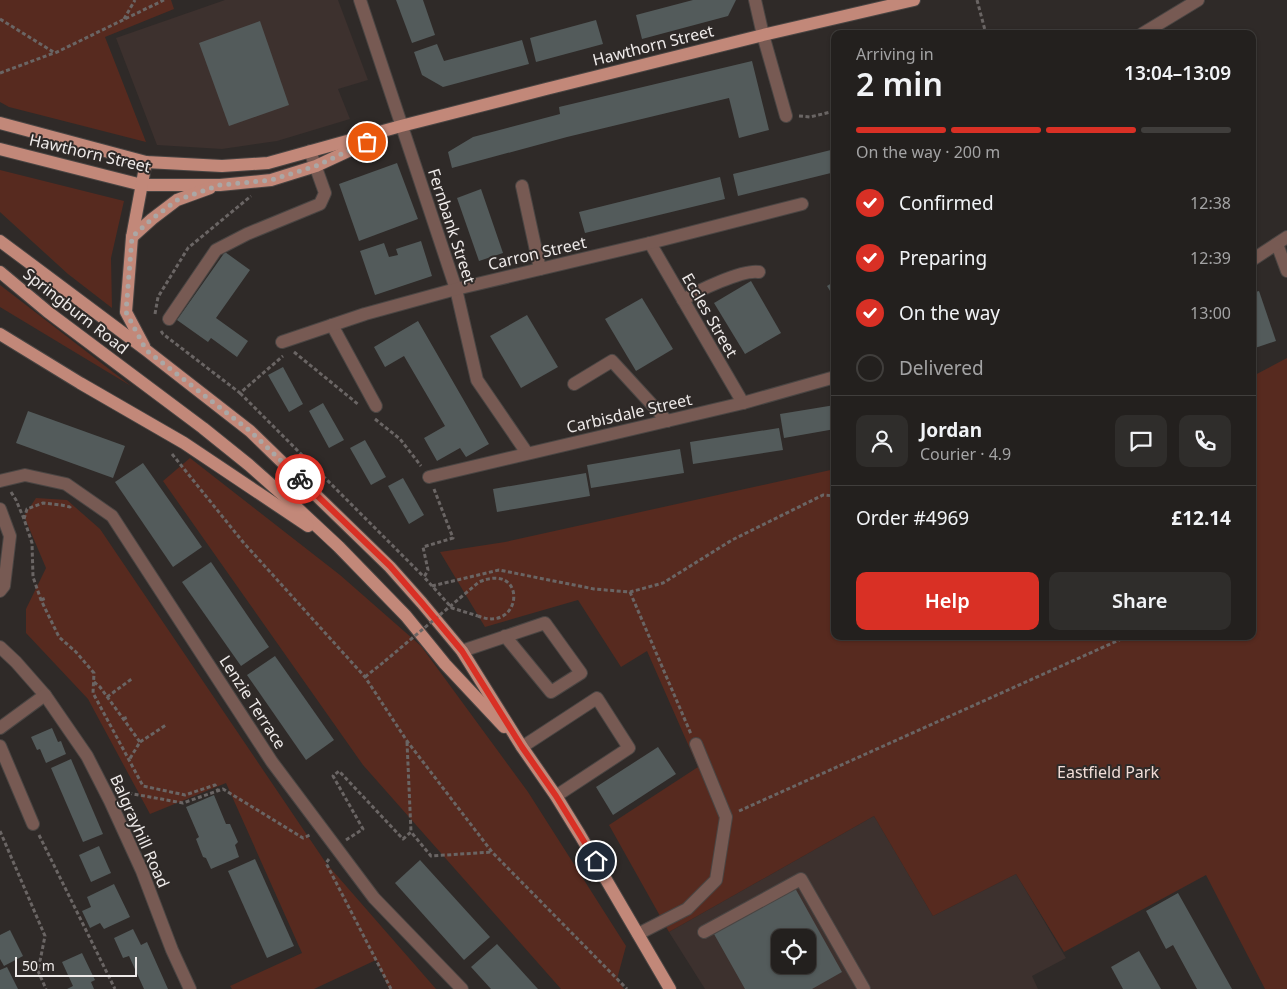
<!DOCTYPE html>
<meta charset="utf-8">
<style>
:root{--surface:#23201e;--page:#2f2d2b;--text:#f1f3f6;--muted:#a3a3a4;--line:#403e3c;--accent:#d93025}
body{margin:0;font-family:"Noto Sans",sans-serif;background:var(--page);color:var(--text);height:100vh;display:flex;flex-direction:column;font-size:19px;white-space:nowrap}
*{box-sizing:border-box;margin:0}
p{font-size:16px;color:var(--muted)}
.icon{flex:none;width:28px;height:28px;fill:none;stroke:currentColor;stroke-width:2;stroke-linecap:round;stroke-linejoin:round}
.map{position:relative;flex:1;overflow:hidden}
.drawer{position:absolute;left:831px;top:30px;width:425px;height:610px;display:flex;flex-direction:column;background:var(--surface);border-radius:10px;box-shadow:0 1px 4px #0004,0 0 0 1px var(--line)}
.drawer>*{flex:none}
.controls{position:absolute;left:771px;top:929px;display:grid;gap:10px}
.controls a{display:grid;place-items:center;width:45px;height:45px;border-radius:10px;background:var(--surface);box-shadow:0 1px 4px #0004,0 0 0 1px var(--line);font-size:25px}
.scale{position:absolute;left:15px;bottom:12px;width:122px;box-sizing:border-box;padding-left:5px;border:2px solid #eeeae9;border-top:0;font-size:14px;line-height:18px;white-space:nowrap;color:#eeeae9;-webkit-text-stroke:4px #2f2a28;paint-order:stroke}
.pin{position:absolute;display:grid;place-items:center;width:42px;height:42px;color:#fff;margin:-21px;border:2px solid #fff;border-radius:50%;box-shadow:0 1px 5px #0007}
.courier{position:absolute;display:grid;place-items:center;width:50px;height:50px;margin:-25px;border:4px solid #d93025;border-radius:50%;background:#fff;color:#222;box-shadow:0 1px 6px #0007}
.summary em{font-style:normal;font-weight:600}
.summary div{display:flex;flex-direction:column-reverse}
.summary{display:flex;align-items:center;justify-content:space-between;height:85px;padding:0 25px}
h1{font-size:32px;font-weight:600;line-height:38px}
.bar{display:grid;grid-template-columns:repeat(4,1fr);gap:8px 5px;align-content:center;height:60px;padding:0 25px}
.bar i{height:6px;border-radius:4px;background:var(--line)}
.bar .current{background:var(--accent)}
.bar p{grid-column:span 4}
.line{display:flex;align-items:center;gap:12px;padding:0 25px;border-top:1px solid var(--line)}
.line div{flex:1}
.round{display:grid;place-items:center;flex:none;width:52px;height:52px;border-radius:10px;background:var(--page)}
ol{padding:0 25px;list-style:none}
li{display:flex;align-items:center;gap:15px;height:55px}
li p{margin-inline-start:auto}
li .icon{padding:5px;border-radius:50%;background:var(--accent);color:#fff;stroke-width:4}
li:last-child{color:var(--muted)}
li i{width:28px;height:28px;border:2px solid var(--line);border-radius:50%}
.button{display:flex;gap:10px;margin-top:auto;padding:10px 25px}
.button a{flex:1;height:58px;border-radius:10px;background:var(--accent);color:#fff;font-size:20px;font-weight:600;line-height:58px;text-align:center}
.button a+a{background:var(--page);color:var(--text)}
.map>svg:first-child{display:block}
</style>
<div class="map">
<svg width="1287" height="989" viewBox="0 0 1287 989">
<rect width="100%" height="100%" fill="#2f2a28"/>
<!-- built -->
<g fill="#3d312e" fill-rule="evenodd">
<polygon points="225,0 338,0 368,80 338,89 350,119 277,141 222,149 157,145 116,38"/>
<path d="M874,816L933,916L1016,874L1066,958L1032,976L1038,989H705L669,932ZM780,938H808V965H780Z"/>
</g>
<!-- green -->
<g fill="#572a1f">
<polygon points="0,0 171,0 174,9 105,37 146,142 9,107 0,102"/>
<polygon points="0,170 124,201 111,258 112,308 68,274 0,212"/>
<polygon points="0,285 131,386 0,307"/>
<polygon points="1287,358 1287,989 1265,989 1206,875 1064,952 1016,874 933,916 874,816 669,932 609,825 698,767 647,651 621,667 578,600 485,627 440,552 505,542 835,469 835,636 1252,636 1253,376"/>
<polygon points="190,458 340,575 421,646 528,792 626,946 617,979 624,989 561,989 363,765 163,481"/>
<polygon points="36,498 67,500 100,529 326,863 436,989 389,989 376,960 314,989 232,989 230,986 302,953 226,783 150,814 88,699 26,633 26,609 46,568 24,516"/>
</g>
<!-- building -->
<g fill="#535b5b" fill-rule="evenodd">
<polygon points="396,0 423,0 435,35 412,43"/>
<polygon points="693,0 736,0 728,16 642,39 636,15"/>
<polygon points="596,20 603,44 536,62 530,38"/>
<polygon points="260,21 289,105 229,126 199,43"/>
<polygon points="522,40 529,64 443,87 422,75 414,52 437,44 444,61"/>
<polygon points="752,61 769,130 739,138 729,98 567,137 452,168 448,152 473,137 560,114 559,107"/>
<polygon points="835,149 835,172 738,196 733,174"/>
<polygon points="397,163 418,219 359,241 339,184"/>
<polygon points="720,177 725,199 585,233 579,212"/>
<polygon points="481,189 503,253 479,261 457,198"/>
<polygon points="421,241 432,276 375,295 360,251 384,243 389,257 398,255 396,249"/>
<polygon points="225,252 250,270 216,318 248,341 237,357 211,338 208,342 177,320"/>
<polygon points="751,281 781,333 745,354 714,303"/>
<polygon points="835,281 835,299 827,286"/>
<polygon points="1259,291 1276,341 1252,349 1252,293"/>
<polygon points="642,298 673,349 636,371 605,319"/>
<polygon points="527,315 558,367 521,388 490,336"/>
<polygon points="418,321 489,444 466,457 460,448 437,461 424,438 445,426 404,356 385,367 374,347"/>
<polygon points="283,367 303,404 289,412 268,375"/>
<polygon points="323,403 344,440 329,448 309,411"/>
<polygon points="835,405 835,429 784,438 780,414"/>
<polygon points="28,411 125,446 113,478 16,443"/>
<polygon points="779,428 783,450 693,464 690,442"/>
<polygon points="365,440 386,477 371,485 350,448"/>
<polygon points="680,449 684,473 591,488 587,465"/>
<polygon points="143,463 202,547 173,567 115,482"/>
<polygon points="586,473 590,496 497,512 493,489"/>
<polygon points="403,478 424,515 409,524 388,486"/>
<polygon points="211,562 269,647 241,666 182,582"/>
<polygon points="275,656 334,740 306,760 247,675"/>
<polygon points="52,728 58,742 61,741 66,754 46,763 40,749 37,750 31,737"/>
<polygon points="658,747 676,774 613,815 596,787"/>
<polygon points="71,759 103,834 83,842 51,768"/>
<polygon points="214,795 226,824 230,824 238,842 235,845 239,857 211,869 206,858 203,857 196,839 199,837 186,807"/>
<polygon points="99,846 111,873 91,882 79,855"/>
<polygon points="255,859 294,946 267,958 228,871"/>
<polygon points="420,860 490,937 464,960 395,883"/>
<polygon points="114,884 130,917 104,929 100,923 90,928 82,911 91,907 87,897"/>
<path d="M795,888L842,972L812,989H745L714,934ZM780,938H808V965H780Z"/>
<polygon points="1178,893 1232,989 1197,989 1173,945 1166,949 1146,911"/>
<polygon points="133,929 141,945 147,942 168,989 144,989 129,956 123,958 114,938"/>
<polygon points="10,930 23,956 4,966 0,959 0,935"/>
<polygon points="497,944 538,989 491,989 471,967"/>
<polygon points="1139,951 1161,989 1123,989 1111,967"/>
<polygon points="82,953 95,980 91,982 94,989 67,989 73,986 62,962"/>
<polygon points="7,967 18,989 0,989 0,970"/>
</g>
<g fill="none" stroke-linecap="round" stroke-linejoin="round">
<defs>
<g id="minor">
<polyline points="360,0 456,289 477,380 527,453"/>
<polyline points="755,0 763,35 786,116"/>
<polyline points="1142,34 1198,0"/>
<polyline points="522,186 540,269"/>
<polyline points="650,243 743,403"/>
<polyline points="1277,244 1287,271"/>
<polyline points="1252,260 1287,237"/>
<path d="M683,300C697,291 743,269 759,272"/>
<polyline points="169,319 216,250 247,234 320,204 325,193 310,151"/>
<polyline points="332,325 376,406"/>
<polyline points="282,342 365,314 456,289 650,243 802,204"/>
<polyline points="574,384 612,361 667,421"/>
<polyline points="429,477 743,403 835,377"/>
<polyline points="0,481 25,475 66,484 112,516 272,762 374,898 462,989"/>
<polyline points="0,509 10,536 4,586 0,591"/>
<polyline points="0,647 16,662 45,695 87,756 110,801 142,871 172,950 190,989"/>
<polyline points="462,651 545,623 581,673 551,692 505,636"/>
<polyline points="0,728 45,695"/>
<polyline points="0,746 33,824"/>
<polyline points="522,747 597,698 629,748 556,796"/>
<polyline points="704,932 801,879 864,989"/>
<polyline points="638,934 687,909 716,880 726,817 696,744"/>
</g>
<g id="major">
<polyline points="0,123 146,162 222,166 268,163 401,126 546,89 763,35 914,0"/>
<polyline points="0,149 142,185 220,185 271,180 316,166 370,141"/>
<polyline points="132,237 152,219 177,200 210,188"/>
<polyline points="0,241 146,350 250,431 390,567 422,603 462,651 522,747 556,796 580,835 670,989"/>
<polyline points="0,272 48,312 203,428 249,465 293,504 339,547 406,616 445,664 504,727"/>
<polyline points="0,334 80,383 184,443 308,526"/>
<polyline points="144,346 126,312 132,237 146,162"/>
</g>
</defs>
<!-- minor casing -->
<use href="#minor" stroke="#4a4543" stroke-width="14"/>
<!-- major casing -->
<use href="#major" stroke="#4a4543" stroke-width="14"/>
<!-- path -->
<g stroke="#6a6564" stroke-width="3" stroke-dasharray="4 2.5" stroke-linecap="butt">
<polyline points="977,0 986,34"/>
<polyline points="0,19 55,53 164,0"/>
<polyline points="124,19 135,0"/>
<polyline points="0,73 54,53"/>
<polyline points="799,116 810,117 835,111"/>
<polyline points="155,314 158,297 188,248 251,196"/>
<polyline points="161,331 163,334 240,393 283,356"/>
<polyline points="294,352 359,405"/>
<polyline points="240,393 424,577"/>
<polyline points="375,419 400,439 421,466"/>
<polyline points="172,454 243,542 365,677 407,741 492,852 627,989"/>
<polyline points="434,489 453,538 423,547 428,570 424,577 452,608 478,616"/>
<polyline points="11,492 16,500 24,519 32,543 33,577 41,600 59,637 76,652 94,673 93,693 143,786 185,795 215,785 218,791"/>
<polyline points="24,519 27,509 43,503 61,505 70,507 72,504"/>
<polyline points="432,586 499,570 594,589 630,592 663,583 732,540 823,495 835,496"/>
<polyline points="630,592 691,734"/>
<polyline points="41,600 46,598"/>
<polyline points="365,677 385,661"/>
<polyline points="94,682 100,687 140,742 129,760"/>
<polyline points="107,697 133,678"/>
<polyline points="123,719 128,717"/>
<polyline points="140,742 166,725"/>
<polyline points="407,742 411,832"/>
<polyline points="122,795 128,793 183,803 223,789 303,838 310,835"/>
<polyline points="739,811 1128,636"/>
<polyline points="0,831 45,936 38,971 46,989"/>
<polyline points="39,835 115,989"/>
<polyline points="346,840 363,829 333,776 339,771 403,839 411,832 431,856 492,852"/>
<polyline points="329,859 326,863 391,989"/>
</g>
<!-- minor -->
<use href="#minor" stroke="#775a53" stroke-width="12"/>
<!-- major -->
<use href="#major" stroke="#c28879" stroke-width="12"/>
<!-- path-bridge -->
<path stroke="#6a6564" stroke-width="3" stroke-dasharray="4 2.5" stroke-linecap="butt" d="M385,661L479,582C528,561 523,634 478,616"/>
</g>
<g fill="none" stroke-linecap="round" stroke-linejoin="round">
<!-- done -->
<polyline stroke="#aba7a5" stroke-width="5" stroke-dasharray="0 9" points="300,479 250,431 146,350 126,312 132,237 152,219 177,200 220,185 271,180 316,166 367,142"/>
<!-- route -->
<polyline stroke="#d93025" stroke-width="6" points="300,479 390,566 422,603 462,651 522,747 556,796 596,861"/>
</g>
<g text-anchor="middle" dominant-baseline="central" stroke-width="4" stroke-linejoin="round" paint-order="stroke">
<!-- street labels -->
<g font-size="16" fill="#eeeae9" stroke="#2f2a28">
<text transform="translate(653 45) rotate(-14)">Hawthorn Street</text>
<text transform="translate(90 153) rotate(13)">Hawthorn Street</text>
<text transform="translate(452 226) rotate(72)">Fernbank Street</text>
<text transform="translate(537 253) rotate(-13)">Carron Street</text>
<text transform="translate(76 311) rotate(38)">Springburn Road</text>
<text transform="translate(710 315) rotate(60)">Eccles Street</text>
<text transform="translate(629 413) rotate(-13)">Carbisdale Street</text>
<text transform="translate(253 702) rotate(57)">Lenzie Terrace</text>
<text transform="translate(140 831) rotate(66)">Balgrayhill Road</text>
</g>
<!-- park labels -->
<g font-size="16" fill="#f1ddd7" stroke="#2f2a28">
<text x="1108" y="772">Eastfield Park</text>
</g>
</g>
</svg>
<div class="controls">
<a><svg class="icon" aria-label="locate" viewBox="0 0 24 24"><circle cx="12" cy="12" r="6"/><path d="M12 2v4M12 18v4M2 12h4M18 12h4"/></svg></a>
</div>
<div class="scale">50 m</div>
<div class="pin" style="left:367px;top:142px;background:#ea580c"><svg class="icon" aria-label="bag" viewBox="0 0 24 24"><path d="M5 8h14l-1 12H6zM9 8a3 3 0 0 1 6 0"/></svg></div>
<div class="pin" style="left:596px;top:861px;background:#1f2937"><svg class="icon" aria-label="home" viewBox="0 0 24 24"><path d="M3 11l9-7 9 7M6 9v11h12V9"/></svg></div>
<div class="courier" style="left:300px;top:479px"><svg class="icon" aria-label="bike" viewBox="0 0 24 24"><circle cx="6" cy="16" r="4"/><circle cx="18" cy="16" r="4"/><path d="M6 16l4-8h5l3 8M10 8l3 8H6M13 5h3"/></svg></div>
<section class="drawer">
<div class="summary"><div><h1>2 min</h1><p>Arriving in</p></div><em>13:04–13:09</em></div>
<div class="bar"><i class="current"></i><i class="current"></i><i class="current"></i><i></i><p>On the way · 200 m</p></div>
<ol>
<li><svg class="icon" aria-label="check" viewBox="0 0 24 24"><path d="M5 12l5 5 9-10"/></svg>Confirmed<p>12:38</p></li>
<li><svg class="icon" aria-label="check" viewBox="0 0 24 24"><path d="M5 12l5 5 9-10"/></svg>Preparing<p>12:39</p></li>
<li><svg class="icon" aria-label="check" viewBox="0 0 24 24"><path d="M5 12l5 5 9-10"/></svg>On the way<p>13:00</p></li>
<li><i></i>Delivered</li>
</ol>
<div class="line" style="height:90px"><a class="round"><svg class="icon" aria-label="person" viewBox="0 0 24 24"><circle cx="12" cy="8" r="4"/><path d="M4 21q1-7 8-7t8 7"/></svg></a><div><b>Jordan</b><p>Courier · 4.9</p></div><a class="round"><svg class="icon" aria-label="chat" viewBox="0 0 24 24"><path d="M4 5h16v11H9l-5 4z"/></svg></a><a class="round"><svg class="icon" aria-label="phone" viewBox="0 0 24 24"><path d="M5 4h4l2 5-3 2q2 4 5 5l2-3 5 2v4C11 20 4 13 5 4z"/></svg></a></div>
<div class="line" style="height:65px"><div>Order #4969</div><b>£12.14</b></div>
<div class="button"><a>Help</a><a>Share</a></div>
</section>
</div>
